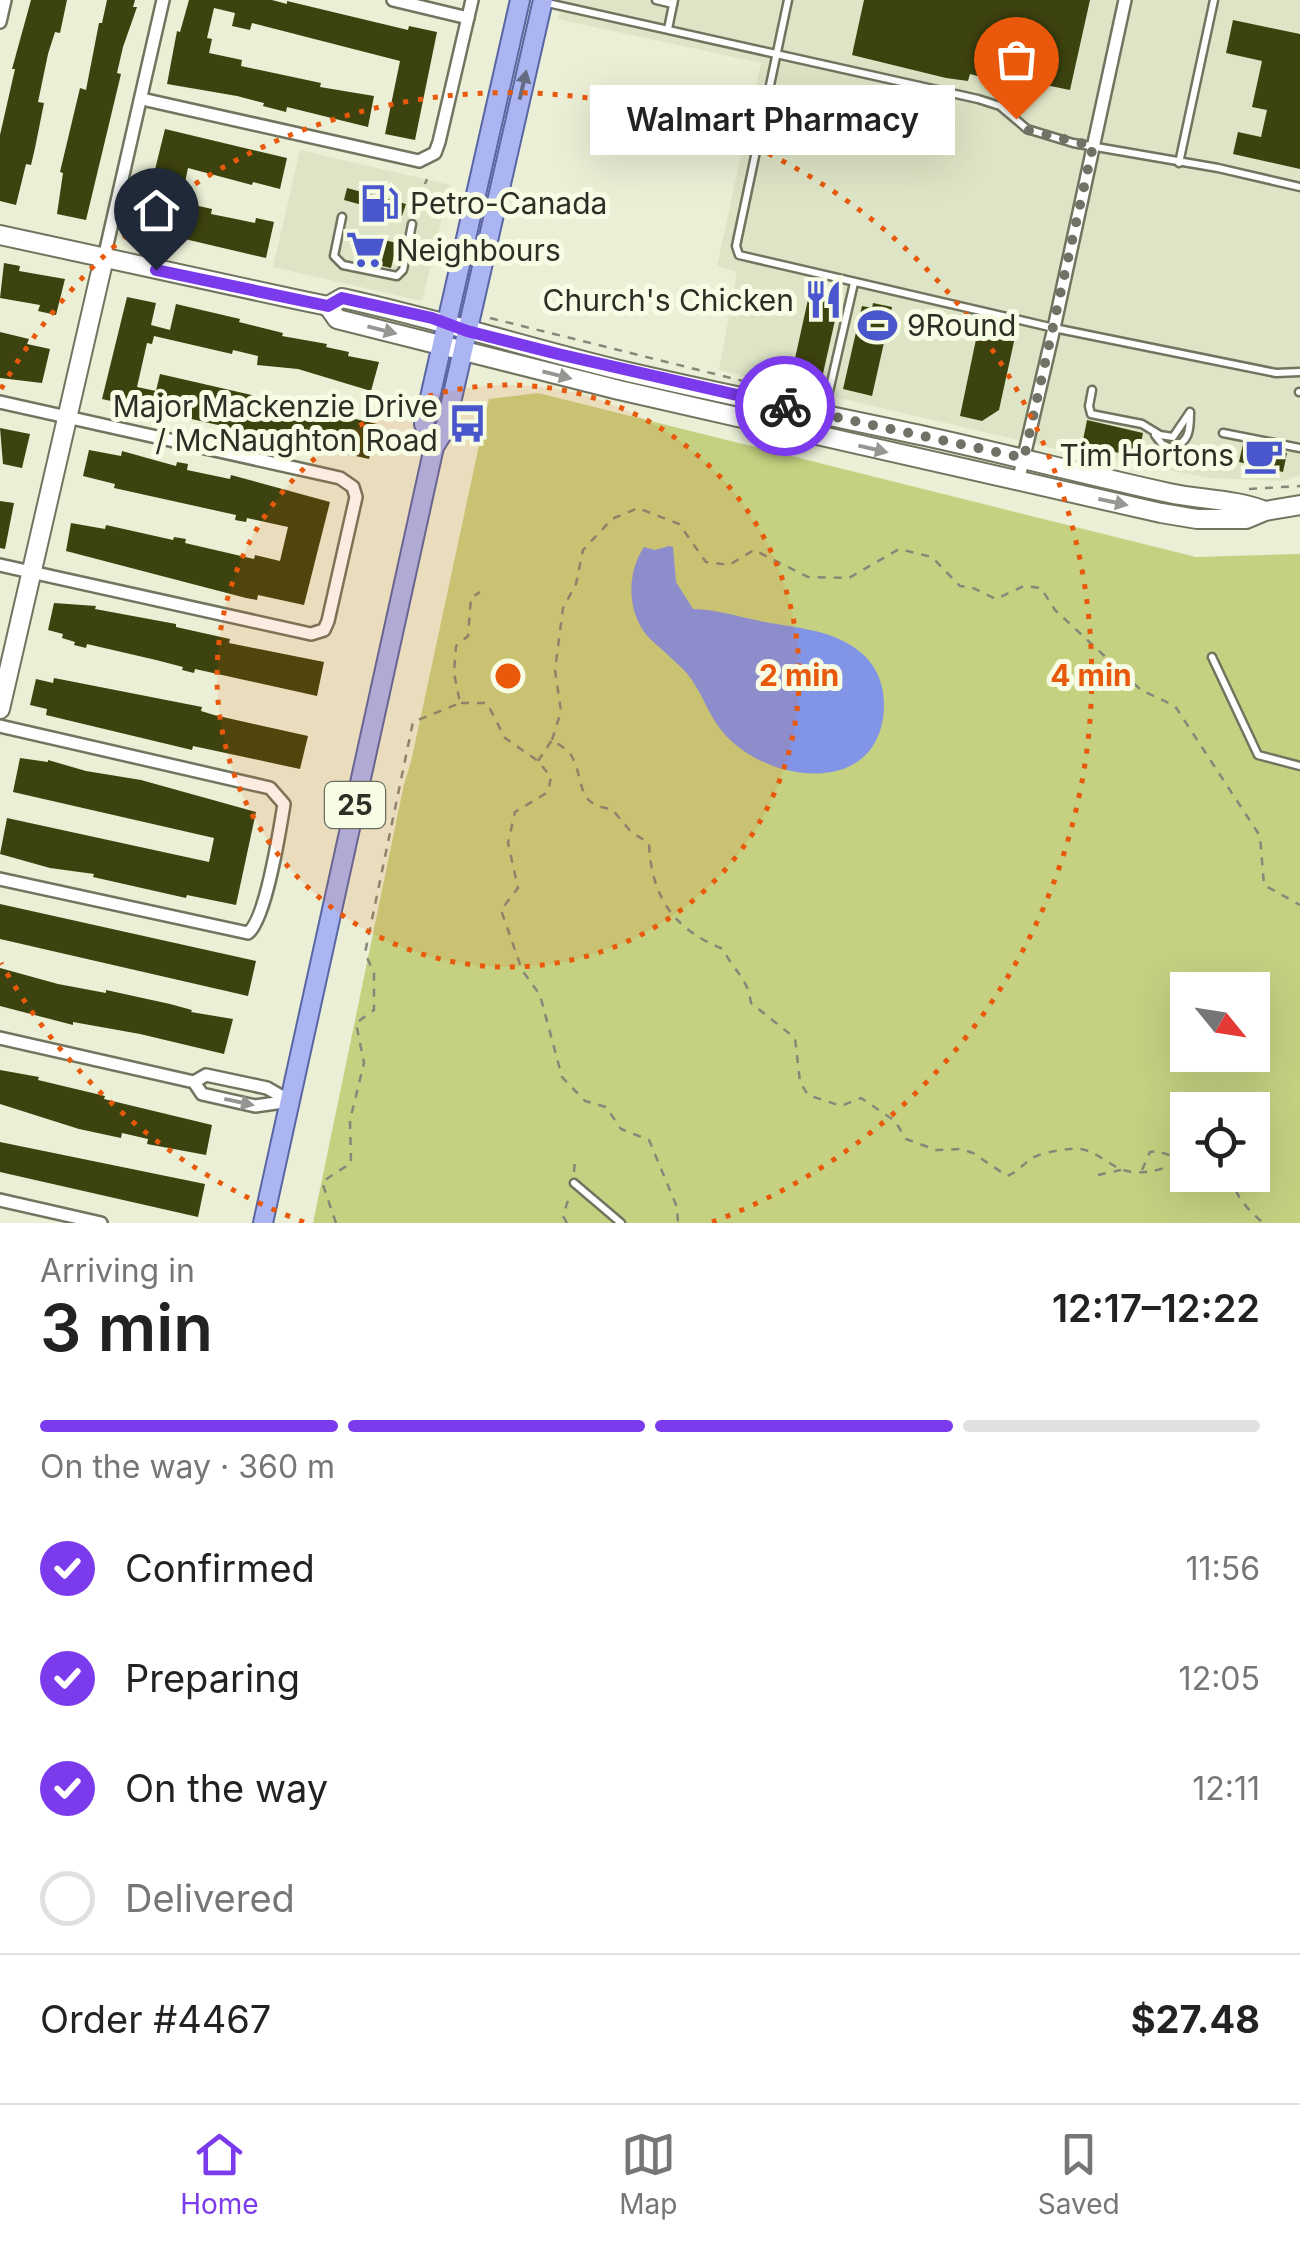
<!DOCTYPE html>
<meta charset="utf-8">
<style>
:root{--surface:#fff;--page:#f6f6f6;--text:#222;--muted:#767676;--line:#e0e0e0;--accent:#7c3aed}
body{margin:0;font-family:Inter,sans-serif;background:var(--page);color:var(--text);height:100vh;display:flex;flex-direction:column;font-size:38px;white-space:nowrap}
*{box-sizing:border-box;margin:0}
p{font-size:32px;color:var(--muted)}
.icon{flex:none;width:55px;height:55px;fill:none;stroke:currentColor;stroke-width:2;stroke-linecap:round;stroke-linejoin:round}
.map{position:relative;height:1223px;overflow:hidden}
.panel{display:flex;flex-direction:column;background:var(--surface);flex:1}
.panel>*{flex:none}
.needle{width:65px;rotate:120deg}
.fabs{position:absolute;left:1170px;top:972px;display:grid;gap:20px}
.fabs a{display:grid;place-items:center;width:100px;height:100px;border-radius:0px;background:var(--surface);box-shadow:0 10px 40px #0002;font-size:50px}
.pin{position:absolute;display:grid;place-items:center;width:85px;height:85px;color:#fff;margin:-102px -42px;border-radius:50% 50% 50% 0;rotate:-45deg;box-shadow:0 0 10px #0007}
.pin .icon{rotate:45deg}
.courier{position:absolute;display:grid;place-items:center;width:100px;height:100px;margin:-50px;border:8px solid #7c3aed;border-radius:50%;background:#fff;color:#222;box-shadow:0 2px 12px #0007}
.bubble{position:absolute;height:70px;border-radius:0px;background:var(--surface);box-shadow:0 10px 40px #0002;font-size:32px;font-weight:600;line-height:70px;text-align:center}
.head em{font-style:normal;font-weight:600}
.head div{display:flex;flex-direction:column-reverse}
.head{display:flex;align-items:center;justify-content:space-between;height:170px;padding:0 40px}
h1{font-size:65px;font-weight:600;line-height:75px}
.bar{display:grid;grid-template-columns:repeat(4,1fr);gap:15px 10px;align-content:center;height:120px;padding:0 40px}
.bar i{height:12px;border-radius:8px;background:var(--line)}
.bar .active{background:var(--accent)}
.bar p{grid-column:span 4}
.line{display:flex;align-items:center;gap:25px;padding:0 40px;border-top:2px solid var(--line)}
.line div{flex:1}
ol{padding:0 40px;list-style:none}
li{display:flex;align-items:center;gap:30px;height:110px}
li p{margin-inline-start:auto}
li .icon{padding:10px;border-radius:50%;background:var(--accent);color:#fff;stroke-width:4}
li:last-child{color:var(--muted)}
li i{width:55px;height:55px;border:5px solid var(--line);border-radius:50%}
.dock{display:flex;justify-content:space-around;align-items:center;height:140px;border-top:2px solid var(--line);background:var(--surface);font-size:28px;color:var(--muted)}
.dock a{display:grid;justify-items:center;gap:5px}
.dock .active{color:var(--accent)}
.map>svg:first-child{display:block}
</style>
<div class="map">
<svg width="1300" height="1223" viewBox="0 0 1300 1223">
<rect width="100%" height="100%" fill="#eaefd6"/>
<!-- built -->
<g fill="#dee5c6">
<polygon points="562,0 1300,0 1300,475 1283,481 1210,478 1056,449 719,370 737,272 717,266 761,63 558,19"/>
<polygon points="300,150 450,185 422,301 273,267"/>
</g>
<!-- green -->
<path fill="#c5d181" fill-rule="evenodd" d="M538,393L1196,557L1300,554V1223H313L404,784L411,762L489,399ZM1188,990H1252V1055H1188ZM1188,1110H1252V1175H1188Z"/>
<!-- water -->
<path fill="#8294e6" d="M669,546L673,547L676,582L693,609C720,610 735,616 760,621C796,628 838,629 866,657C879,671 884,688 884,705C883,787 793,787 741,749C709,725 709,703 689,676C683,668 674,661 667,654C660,647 651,641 645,633C627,609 627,572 644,547L655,550Z"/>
<!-- building -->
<g fill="#3d430e">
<polygon points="31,0 67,0 60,33 55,32 48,54 38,102 44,103 35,148 31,165 26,164 16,205 0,201 0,135 15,69 12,69"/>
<polygon points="107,0 135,0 133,7 137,7 123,47 117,73 121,74 86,220 57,214 63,173 60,172 80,88 86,90 99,23 102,23"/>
<polygon points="189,0 272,0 287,4 287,1 408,30 409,26 437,32 415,140 385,134 400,61 252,23 250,30 232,26 235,13 214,8 207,38 212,39 209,53 242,60 241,66 321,83 320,87 374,96 368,127 287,107 286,112 263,106 264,103 237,96 167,84 177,31 180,32"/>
<polygon points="864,0 1090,0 1070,90 982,72 981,77 970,74 968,81 946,78 852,55"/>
<polygon points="1233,20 1300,34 1300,169 1233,154 1238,132 1261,137 1267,110 1252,107 1262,61 1226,53"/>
<polygon points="165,129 287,158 280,189 253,182 252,185 188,168 181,202 212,209 211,214 231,218 255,223 256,218 274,222 266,258 172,236 171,239 135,232 140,209 145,210"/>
<polygon points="347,188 406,204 402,216 344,200"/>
<polygon points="362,235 397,243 391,268 356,260"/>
<polygon points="4,263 20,266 19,271 65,279 56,315 38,311 40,305 0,298"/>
<polygon points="811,286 831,291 830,296 840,298 822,378 792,372"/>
<polygon points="127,297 156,303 151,325 170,330 176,304 240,319 239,322 283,333 282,336 327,344 326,347 349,352 348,356 379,362 371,391 298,369 257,365 258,356 233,350 232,354 154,336 152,344 147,343 137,387 156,391 160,374 377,424 369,459 102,399"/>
<polygon points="873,303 892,307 872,396 843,389 862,306 872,308"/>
<polygon points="979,325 1005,331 1005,335 1015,337 999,410 982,421 960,416"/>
<polygon points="0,332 29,339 27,344 50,349 42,383 0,378"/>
<polygon points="1087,420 1143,433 1138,457 1082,445"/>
<polygon points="0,428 30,434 22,468 3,464"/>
<polygon points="1243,444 1287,453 1283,472 1239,462"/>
<polygon points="89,450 121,456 122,451 176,466 177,462 188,464 187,470 230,479 231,475 330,502 304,605 258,595 257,600 246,598 66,551 71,523 105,529 106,525 173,540 174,537 186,539 185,543 254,559 255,555 280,561 288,527 247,518 246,522 235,520 236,515 114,488 115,484 83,476"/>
<polygon points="0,501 14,503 5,549 0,548"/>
<polygon points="54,603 96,606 95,609 176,624 176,627 230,639 229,643 324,662 317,696 195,669 194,673 182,670 183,667 156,660 87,644 86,648 74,645 75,642 62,638 63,634 48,630"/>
<polygon points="54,678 202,707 201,711 214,715 308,736 300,769 193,746 192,750 46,715 47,709 30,705 36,679 53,683"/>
<polygon points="20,758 48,762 48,760 86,771 141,780 256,812 236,905 187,895 186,898 93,877 94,874 50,868 0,854 7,818 209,862 214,838 13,792"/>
<polygon points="0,904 256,961 248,996 0,939"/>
<polygon points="0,968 58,984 106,993 106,990 170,1004 192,1010 191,1012 233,1019 224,1054 140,1034 73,1022 73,1025 0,1006"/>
<polygon points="0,1070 39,1077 38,1080 105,1096 104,1099 212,1125 206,1155 147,1144 148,1139 122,1133 121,1138 79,1129 0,1104"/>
<polygon points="0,1142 205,1184 198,1217 0,1172"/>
</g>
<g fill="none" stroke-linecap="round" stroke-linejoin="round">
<defs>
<g id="lane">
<polyline points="656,0 673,4"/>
<polyline points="788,0 736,246 739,255 1054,328 1276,373 1300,372"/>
<polyline points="543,2 978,99 1000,106 1027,129 1073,143 1218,168 1300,187"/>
<polyline points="668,29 674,0"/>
<polyline points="1179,163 1214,0"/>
<polyline points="342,217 334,256 343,265 397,276 403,270 412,224"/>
<polyline points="1092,390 1089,406 1091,414 1142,424 1160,435 1173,437 1190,412"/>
<polyline points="1299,392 1300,392"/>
<polyline points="824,413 854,283"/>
<polyline points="1223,433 1300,448"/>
<path d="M1155,435L1162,444L1172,449C1189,441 1190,432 1190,413"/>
<polyline points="1212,657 1258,755 1300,766"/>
<polyline points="574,1183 621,1223"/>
</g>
<g id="street">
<polyline points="393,0 468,18"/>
<polyline points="0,22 5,0"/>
<polyline points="142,99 419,161 435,153 439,142 472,0"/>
<polyline points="104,258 163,0"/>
<polyline points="0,402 340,478 353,487 356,497 328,621 324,630 311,634 0,565"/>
<polyline points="1018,482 1054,328 1125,0"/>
<path d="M0,726L270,788L284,804C280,829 266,919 248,933L0,879"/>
<polyline points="0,1038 194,1082 202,1094 255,1106 290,1101"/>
<polyline points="194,1082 206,1075 267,1088 288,1100"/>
<polyline points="0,1200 101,1223"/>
</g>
<g id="secondary">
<path d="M0,235L299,300L328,306L342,298C438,319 532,349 628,372C727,395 826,415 925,436C1006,454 1087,475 1169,493C1201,500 1235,499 1265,511"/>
<polyline points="328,306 337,319 619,390 1161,513 1197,519 1246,519 1265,511 1300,505"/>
<polyline points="0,709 104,258"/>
</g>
<g id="primary">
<polyline points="434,447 424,424 520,0"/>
<polyline points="263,1223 434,447 445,429 543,0"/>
</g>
</defs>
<!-- lane casing -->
<use href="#lane" stroke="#717560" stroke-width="11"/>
<!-- street casing -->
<use href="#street" stroke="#717560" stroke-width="16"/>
<!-- secondary casing -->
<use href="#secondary" stroke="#717560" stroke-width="22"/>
<!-- primary casing -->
<use href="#primary" stroke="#5966a3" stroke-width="22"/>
<!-- path -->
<g stroke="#858878" stroke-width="2.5" stroke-dasharray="8 8" stroke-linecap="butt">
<polyline points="419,199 427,179"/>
<polyline points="490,318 755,384"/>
<polyline points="1249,489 1300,486"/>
<polyline points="461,703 487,703 505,738 538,761 551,777 548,792 515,812 508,843 518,888 501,910 522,970 540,995 562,1077 585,1101 606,1107 621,1129 649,1140 677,1207 678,1223"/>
<polyline points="552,740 561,711 555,670 563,608 576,584 583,550 612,519 638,508 679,524 706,562 729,565 754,550 808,577 849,578 899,549 932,557 960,586 971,587 996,599 1024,586 1041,588 1055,610 1141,690 1175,706 1260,836 1264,885 1300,905"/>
<path d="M538,761L552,740C558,744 567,749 571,755C586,781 574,805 612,809L631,832L649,843C651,896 673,929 723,949C734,972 747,976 751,1003L795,1038L800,1082L808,1095L841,1106L861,1098L895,1121L906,1139L936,1150L961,1149L973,1153L1007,1176C1018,1172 1023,1164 1032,1158C1041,1153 1059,1150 1070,1149C1095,1146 1106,1166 1127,1171C1149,1176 1168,1166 1188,1160"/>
<polyline points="1142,1170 1150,1152 1157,1151 1181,1159"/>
<polyline points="574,1172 575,1159"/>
<polyline points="1098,1175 1121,1170"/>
<path d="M1232,1175C1234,1197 1248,1209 1263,1223"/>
<polyline points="336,1223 322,1182 351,1163 350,1120 364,1063 356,1023 374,1010 374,973 365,953 413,722 460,703 454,673 456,646 468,636 471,598 480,592"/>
<polyline points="567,1223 563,1216 570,1194"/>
</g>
<!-- lane -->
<use href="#lane" stroke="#fff" stroke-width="6"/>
<!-- street -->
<use href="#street" stroke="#fff" stroke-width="11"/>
<!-- secondary -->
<use href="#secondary" stroke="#fff" stroke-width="18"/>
<!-- primary -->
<use href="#primary" stroke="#aab5f1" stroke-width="18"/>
</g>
<!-- one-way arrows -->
<defs><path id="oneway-solid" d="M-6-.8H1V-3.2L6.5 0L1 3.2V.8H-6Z" transform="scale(2.5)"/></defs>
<use fill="#656b81" href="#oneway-solid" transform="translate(523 85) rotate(-77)"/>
<g fill="#969792">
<use href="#oneway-solid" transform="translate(382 330) rotate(14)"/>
<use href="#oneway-solid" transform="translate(557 375) rotate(14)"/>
<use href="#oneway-solid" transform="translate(873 449) rotate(13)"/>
<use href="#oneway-solid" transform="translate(1113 502) rotate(12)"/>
<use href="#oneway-solid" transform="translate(239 1102) rotate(12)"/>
</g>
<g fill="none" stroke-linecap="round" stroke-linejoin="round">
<!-- done -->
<polyline stroke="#6f7264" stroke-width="10" stroke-dasharray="0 18" points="785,406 1024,458 1093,146 1027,130 1016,119"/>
<!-- route -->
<polyline stroke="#7c3aed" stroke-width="12" points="156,270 328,306 342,298 432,318 467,331 558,354 785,406"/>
</g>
<!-- distance rings -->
<circle cx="508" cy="676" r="291" fill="#e8590c" fill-opacity=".12"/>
<g fill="none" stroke="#e8590c" stroke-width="5" stroke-dasharray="5 10">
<circle cx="508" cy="676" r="291"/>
<path d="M304 1222A583 583 0 0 1 1 963M1 389A583 583 0 1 1 712 1222"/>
</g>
<!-- icons -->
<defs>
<symbol id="fuel-bare" viewBox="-9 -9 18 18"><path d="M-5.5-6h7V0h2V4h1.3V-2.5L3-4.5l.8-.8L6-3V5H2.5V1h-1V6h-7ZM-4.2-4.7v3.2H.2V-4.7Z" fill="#4a56cc" stroke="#f7fce4" stroke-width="2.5" paint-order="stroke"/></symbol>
<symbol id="supermarket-bare" viewBox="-9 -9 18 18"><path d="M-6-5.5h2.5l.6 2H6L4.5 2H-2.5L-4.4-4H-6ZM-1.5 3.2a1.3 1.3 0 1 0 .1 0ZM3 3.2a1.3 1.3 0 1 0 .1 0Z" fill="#4a56cc" stroke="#f7fce4" stroke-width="2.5" paint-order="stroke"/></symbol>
<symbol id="restaurant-bare" viewBox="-9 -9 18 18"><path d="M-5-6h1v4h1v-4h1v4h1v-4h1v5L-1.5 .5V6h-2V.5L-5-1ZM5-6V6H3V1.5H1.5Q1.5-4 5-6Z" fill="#4a56cc" stroke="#f7fce4" stroke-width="2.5" paint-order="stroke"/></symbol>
<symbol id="stadium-bare" viewBox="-9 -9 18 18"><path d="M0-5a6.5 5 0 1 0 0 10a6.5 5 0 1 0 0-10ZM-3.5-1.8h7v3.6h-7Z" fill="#4a56cc" stroke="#f7fce4" stroke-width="2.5" paint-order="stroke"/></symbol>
<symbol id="bus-bare" viewBox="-9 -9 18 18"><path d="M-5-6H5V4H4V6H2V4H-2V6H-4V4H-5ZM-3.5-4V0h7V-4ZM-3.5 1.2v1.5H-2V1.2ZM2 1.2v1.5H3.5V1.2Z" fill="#4a56cc" stroke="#f7fce4" stroke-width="2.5" paint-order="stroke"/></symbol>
<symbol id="cafe-bare" viewBox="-9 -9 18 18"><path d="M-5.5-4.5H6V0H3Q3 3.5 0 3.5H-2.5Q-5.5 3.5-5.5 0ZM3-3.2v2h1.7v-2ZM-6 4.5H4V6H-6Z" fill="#4a56cc" stroke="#f7fce4" stroke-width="2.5" paint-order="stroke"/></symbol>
</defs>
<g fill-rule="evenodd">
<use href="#fuel-bare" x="352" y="176" width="55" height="55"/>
<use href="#supermarket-bare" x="338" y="222" width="55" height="55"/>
<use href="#restaurant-bare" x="796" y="272" width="55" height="55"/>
<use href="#stadium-bare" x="850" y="298" width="55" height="55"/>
<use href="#bus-bare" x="440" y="396" width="55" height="55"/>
<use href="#cafe-bare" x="1236" y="428" width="55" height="55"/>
</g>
<g text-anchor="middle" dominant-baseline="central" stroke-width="10" stroke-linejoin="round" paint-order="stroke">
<!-- shield labels -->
<rect fill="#f7fce4" stroke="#6a6c5f" stroke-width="2.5" x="325" y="782" width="60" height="46" rx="8"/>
<g font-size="28" font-weight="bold" fill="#2d2f26">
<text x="355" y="805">25</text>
</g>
<!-- poi labels -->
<g font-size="30" fill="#2d2f26" stroke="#f7fce4" text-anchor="start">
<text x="410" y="203">Petro-Canada</text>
<text x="396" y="250">Neighbours</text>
<text x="794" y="300" text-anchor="end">Church's Chicken</text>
<text x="907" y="325">9Round</text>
<text x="438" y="406" text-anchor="end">Major Mackenzie Drive<tspan x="438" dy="34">/ McNaughton Road</tspan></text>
<text x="1234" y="455" text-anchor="end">Tim Hortons</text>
</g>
</g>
<circle cx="508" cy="676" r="15" fill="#e8590c" stroke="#f7fce4" stroke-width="5"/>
<g font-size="30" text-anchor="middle" font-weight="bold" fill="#e8590c" stroke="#f7fce4" stroke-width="10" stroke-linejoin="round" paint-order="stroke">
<text x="799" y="686">2 min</text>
<text x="1091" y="686">4 min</text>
</g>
</svg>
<div class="fabs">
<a><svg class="needle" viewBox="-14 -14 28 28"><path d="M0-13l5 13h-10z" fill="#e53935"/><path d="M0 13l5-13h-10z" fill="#767676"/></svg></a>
<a><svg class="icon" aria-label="locate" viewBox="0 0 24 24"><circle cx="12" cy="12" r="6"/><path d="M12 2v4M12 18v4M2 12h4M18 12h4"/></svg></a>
</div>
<div class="pin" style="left:1016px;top:119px;background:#ea580c"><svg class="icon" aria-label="bag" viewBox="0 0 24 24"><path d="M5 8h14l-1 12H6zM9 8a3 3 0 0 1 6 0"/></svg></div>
<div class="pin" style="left:156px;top:270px;background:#1f2937"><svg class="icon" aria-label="home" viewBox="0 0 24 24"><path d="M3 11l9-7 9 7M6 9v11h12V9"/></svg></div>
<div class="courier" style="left:785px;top:406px"><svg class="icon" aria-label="bike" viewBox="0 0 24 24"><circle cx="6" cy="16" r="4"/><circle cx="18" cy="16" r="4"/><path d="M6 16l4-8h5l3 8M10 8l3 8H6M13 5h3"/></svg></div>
<div class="bubble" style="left:590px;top:85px;width:365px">Walmart Pharmacy</div>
</div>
<section class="panel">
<div class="head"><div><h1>3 min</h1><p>Arriving in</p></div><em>12:17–12:22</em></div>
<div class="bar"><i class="active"></i><i class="active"></i><i class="active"></i><i></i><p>On the way · 360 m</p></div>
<ol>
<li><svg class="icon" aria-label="check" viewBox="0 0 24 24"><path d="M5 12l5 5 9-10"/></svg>Confirmed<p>11:56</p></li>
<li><svg class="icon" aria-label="check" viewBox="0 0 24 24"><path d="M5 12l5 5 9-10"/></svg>Preparing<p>12:05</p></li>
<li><svg class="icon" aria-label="check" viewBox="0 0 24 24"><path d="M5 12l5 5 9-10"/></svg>On the way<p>12:11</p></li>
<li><i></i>Delivered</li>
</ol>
<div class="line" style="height:130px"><div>Order #4467</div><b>$27.48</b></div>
</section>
<nav class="dock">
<a class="active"><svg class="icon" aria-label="home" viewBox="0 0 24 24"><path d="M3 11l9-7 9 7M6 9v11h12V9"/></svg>Home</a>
<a><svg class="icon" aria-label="map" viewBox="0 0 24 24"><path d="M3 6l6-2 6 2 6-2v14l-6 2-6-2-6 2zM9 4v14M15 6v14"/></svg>Map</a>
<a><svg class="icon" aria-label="saved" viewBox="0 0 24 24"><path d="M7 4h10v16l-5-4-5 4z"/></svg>Saved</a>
</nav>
